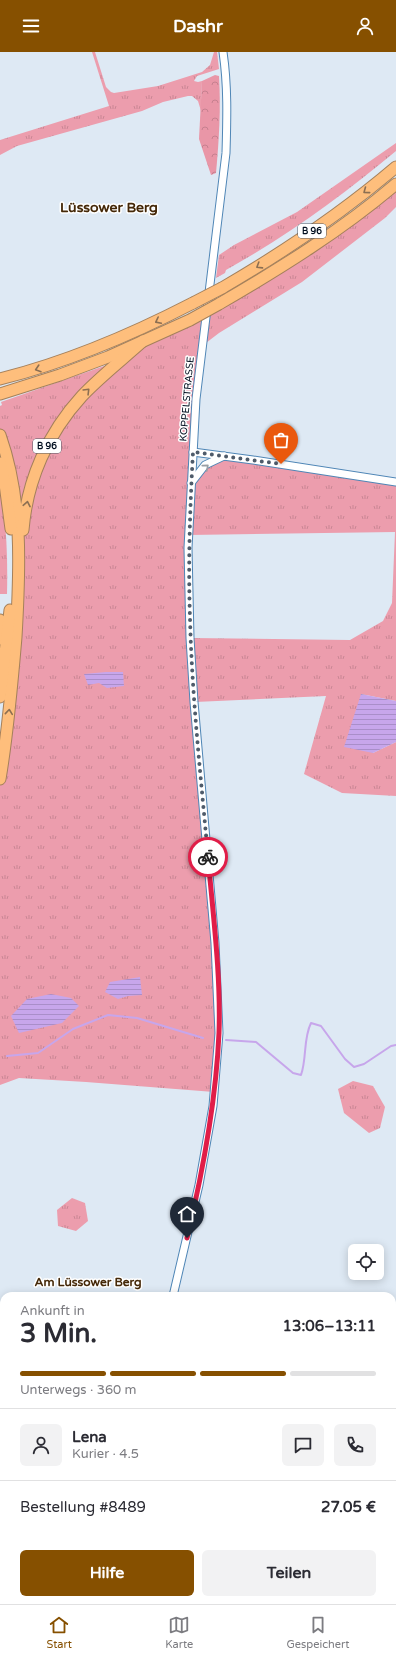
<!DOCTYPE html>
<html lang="de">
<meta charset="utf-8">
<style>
:root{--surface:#fff;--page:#f2f2f3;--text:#2b2b33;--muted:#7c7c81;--line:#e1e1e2;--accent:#865000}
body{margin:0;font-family:"Varela Round",sans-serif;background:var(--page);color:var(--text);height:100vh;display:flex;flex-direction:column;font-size:15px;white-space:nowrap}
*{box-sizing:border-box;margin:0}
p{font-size:13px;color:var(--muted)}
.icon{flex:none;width:22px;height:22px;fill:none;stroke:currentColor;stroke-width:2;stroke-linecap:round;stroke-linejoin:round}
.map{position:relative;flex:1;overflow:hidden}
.panel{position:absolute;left:0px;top:1240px;width:396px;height:312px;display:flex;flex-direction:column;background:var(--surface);border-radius:12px 12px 0 0;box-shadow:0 2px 10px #0003}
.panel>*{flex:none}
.buttons{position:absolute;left:348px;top:1192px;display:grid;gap:8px}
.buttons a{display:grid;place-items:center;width:36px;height:36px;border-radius:6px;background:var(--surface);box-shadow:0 2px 10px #0003;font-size:20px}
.pin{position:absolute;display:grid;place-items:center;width:34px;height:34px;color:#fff;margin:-41px -17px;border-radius:50% 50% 50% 0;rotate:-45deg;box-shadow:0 0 4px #0007}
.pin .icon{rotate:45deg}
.courier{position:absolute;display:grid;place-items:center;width:40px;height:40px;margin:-20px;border:3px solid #e11d48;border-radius:50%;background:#fff;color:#222;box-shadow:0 1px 5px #0007}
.headline em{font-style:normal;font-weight:800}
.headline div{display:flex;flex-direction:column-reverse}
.headline{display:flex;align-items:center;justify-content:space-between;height:68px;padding:0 20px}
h1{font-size:26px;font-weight:800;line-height:30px}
.bar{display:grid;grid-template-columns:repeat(4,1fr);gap:6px 4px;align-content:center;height:48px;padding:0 20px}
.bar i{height:5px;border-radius:3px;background:var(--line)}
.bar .selected{background:var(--accent)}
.bar p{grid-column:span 4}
.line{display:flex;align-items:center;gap:10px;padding:0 20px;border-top:1px solid var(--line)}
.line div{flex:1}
.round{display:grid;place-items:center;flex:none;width:42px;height:42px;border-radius:6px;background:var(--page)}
.cta{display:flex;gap:8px;margin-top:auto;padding:8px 20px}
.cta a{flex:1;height:46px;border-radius:6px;background:var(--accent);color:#fff;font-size:16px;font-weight:800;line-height:46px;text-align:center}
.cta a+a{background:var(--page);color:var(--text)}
header{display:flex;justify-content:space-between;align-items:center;height:52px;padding:0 20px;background:var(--accent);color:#fff;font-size:18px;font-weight:800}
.tab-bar{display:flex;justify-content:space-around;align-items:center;height:56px;border-top:1px solid var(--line);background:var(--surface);font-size:11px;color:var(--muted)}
.tab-bar a{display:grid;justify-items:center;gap:2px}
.tab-bar .selected{color:var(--accent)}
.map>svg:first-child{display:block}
</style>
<header><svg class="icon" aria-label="menu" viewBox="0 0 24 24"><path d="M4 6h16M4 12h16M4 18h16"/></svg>Dashr<svg class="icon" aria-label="person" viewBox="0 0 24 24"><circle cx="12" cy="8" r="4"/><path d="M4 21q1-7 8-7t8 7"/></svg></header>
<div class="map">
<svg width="396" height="1552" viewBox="0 0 396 1552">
<defs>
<pattern id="grass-tufts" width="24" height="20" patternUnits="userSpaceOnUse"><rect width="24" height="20" fill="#ec9dad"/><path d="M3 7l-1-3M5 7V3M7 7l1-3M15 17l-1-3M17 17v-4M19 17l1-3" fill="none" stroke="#c98694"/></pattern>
<pattern id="forest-crowns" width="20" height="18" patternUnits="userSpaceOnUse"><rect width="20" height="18" fill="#e996a7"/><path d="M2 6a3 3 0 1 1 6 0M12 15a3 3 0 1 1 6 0" fill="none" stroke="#c6808f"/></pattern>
<pattern id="water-rules" width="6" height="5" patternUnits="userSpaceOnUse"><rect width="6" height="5" fill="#c7a6eb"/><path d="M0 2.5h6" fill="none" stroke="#a98ec9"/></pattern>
</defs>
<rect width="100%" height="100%" fill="#dee9f4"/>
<!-- grass -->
<g fill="url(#grass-tufts)" fill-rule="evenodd">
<polygon points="92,0 95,0 106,35 111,40 114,41 158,34 202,20 210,13 214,0 217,0 219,17 197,24 194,29 198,30 202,29 201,59 198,49 192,44 188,44 163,50 142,59 17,94 0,103 0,88 109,54"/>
<path d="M396,91V99C342,144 287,184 226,218L225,221L216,226L219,203L234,193L297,160Z"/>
<path d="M396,132V155L385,166L302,230L219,281L202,294L191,430L205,413L224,404L396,430V649L361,642L373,701L396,690V744L342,741L304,722L326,644L195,650L219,981L214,1040L86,1030L19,1026L0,1033V727L26,453L60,372L143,289L219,252ZM395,480L392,551L383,569L350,588L191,586L189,483Z"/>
<polygon points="107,313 108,315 65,359 22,460 0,378 0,354 2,353 1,350"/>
<path d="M0,429C6,467 8,503 7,542H0Z"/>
<polygon points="353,1029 373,1034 385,1055 380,1076 369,1081 344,1061 338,1037"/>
<polygon points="72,1146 85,1151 88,1169 76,1179 58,1174 57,1158"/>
</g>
<!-- forest -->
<path fill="url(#forest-crowns)" d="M215,23L219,24C221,57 219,88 216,121L211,123L199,87L202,29Z"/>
<!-- water -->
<g fill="url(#water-rules)">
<polygon points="106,620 123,620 124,634 107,636 99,631 88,633 84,622"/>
<polygon points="361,642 396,649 396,690 373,701 344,695"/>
<polygon points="140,925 142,943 128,944 118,947 105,940 110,930"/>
<polygon points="51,942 71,946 79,954 62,971 19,981 11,964 27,947"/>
</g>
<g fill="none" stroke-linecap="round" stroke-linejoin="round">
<!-- stream -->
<g stroke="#c7a6eb" stroke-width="2">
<path d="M226,988L256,990L293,1021L301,1023C307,1006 303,987 311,971L321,974L345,1007L354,1015L364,1012L391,994L396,993"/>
<polyline points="7,1004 38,1001 73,977 108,963 137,966 203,986"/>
</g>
<defs>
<g id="minor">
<polyline points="193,400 253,408 396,430"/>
<polyline points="191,431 205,413 224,404"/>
<path d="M173,1244L199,1133L213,1054L219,981L215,891L194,650L190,586L188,496L196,347L226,101C227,67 228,34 223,0"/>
<polyline points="392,1294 396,1294"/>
<polyline points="101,1552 101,1548"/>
</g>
<g id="highway">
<path d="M222,236C284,200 342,161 396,115"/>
<path d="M219,252C281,216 342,178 396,132"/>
<path d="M0,327C68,310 131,283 193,251"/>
<polyline points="0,342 60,323 108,305 190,268"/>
<path d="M0,383C23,448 20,516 16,585C12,632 8,680 0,727"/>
<polyline points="0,411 5,432 11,477"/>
<path d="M23,478C27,428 48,381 82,344C101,324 123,307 143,289"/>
<polyline points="0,568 2,587"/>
<polyline points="0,645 10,558"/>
</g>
</defs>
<!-- minor casing -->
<use href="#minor" stroke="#4f86b6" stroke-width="9"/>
<!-- highway casing -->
<use href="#highway" stroke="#a5805b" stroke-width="13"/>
<!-- minor -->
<use href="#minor" stroke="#fff" stroke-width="7"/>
<!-- highway -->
<use href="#highway" stroke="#febe7c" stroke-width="11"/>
<defs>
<g id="highway-bridge">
<polyline points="193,251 222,236"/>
<polyline points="190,268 219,252"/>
</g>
</defs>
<!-- highway-bridge casing -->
<use href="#highway-bridge" stroke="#a5805b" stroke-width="13" stroke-linecap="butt"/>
<!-- highway-bridge -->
<use href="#highway-bridge" stroke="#febe7c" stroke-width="11"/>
</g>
<!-- one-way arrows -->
<defs><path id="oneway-chevron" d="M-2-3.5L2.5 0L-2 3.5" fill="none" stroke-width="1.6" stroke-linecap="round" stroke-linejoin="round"/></defs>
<g stroke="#8c6f52">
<use href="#oneway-chevron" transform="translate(366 139) rotate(143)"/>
<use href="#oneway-chevron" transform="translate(259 214) rotate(148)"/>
<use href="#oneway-chevron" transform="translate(158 269) rotate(153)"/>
<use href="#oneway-chevron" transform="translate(38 317) rotate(162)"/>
<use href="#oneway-chevron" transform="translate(87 339) rotate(-45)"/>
<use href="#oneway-chevron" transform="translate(27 452) rotate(-79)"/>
<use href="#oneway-chevron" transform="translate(9 660) rotate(-84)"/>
</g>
<use stroke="#999fa5" href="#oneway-chevron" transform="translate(206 415) rotate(-40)"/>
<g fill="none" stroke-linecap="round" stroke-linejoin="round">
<!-- done -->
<path stroke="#4e5b6a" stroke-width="4" stroke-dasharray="0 7.2" d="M208,805C201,726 192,646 190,566C188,511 190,456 193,400L281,412"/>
<!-- route -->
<path stroke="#e11d48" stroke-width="5" d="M187,1186C203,1119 216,1050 219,981C221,923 213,863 208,805"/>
</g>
<g text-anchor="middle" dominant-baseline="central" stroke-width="3" stroke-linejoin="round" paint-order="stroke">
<!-- shield labels -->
<g fill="#fff" stroke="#4c5662" stroke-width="1">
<rect x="298" y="172" width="28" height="14" rx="3"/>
<rect x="33" y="387" width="28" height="14" rx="3"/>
</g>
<g font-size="9" font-weight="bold" fill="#000e1f">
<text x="312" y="179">B 96</text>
<text x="47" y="394">B 96</text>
</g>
<!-- street labels -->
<g font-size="10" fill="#000e1f" stroke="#fff">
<text transform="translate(187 347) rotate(-85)">KOPPELSTRASSE</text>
</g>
<!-- quarter labels -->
<g font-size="12" font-weight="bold" fill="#442808" stroke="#fff">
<text x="88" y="1230">Am Lüssower Berg</text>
</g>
<!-- district labels -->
<g font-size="14" font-weight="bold" fill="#442808" stroke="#fff">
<text x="109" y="155">Lüssower Berg</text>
</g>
</g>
</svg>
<div class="buttons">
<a><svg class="icon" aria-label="locate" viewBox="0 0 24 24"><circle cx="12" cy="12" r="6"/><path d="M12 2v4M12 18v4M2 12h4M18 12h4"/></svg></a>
</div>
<div class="pin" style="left:281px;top:412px;background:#ea580c"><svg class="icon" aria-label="bag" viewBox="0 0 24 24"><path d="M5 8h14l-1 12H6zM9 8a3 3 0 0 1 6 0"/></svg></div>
<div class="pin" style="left:187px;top:1186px;background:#1f2937"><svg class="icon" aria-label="home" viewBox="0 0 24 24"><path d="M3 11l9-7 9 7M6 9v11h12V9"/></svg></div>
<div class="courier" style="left:208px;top:805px"><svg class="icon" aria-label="bike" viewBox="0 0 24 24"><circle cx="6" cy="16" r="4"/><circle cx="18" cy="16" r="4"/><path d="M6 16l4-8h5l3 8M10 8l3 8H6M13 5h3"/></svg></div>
<section class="panel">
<div class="headline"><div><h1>3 Min.</h1><p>Ankunft in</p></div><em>13:06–13:11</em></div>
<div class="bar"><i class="selected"></i><i class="selected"></i><i class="selected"></i><i></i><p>Unterwegs · 360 m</p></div>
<div class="line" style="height:72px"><a class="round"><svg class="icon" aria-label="person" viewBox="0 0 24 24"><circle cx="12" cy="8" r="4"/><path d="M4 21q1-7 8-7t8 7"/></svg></a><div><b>Lena</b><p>Kurier · 4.5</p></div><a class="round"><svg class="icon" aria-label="chat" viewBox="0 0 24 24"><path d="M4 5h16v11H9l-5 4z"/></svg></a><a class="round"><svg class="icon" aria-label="phone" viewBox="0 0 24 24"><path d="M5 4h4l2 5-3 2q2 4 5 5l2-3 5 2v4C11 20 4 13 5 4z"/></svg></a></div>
<div class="line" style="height:52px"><div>Bestellung #8489</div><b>27.05 €</b></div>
<div class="cta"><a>Hilfe</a><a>Teilen</a></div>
</section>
</div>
<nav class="tab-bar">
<a class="selected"><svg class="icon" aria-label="home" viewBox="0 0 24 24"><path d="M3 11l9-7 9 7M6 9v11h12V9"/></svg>Start</a>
<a><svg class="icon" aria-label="map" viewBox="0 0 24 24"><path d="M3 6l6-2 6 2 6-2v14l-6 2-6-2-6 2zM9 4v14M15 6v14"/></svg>Karte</a>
<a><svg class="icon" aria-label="saved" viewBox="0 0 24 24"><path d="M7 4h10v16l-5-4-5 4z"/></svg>Gespeichert</a>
</nav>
